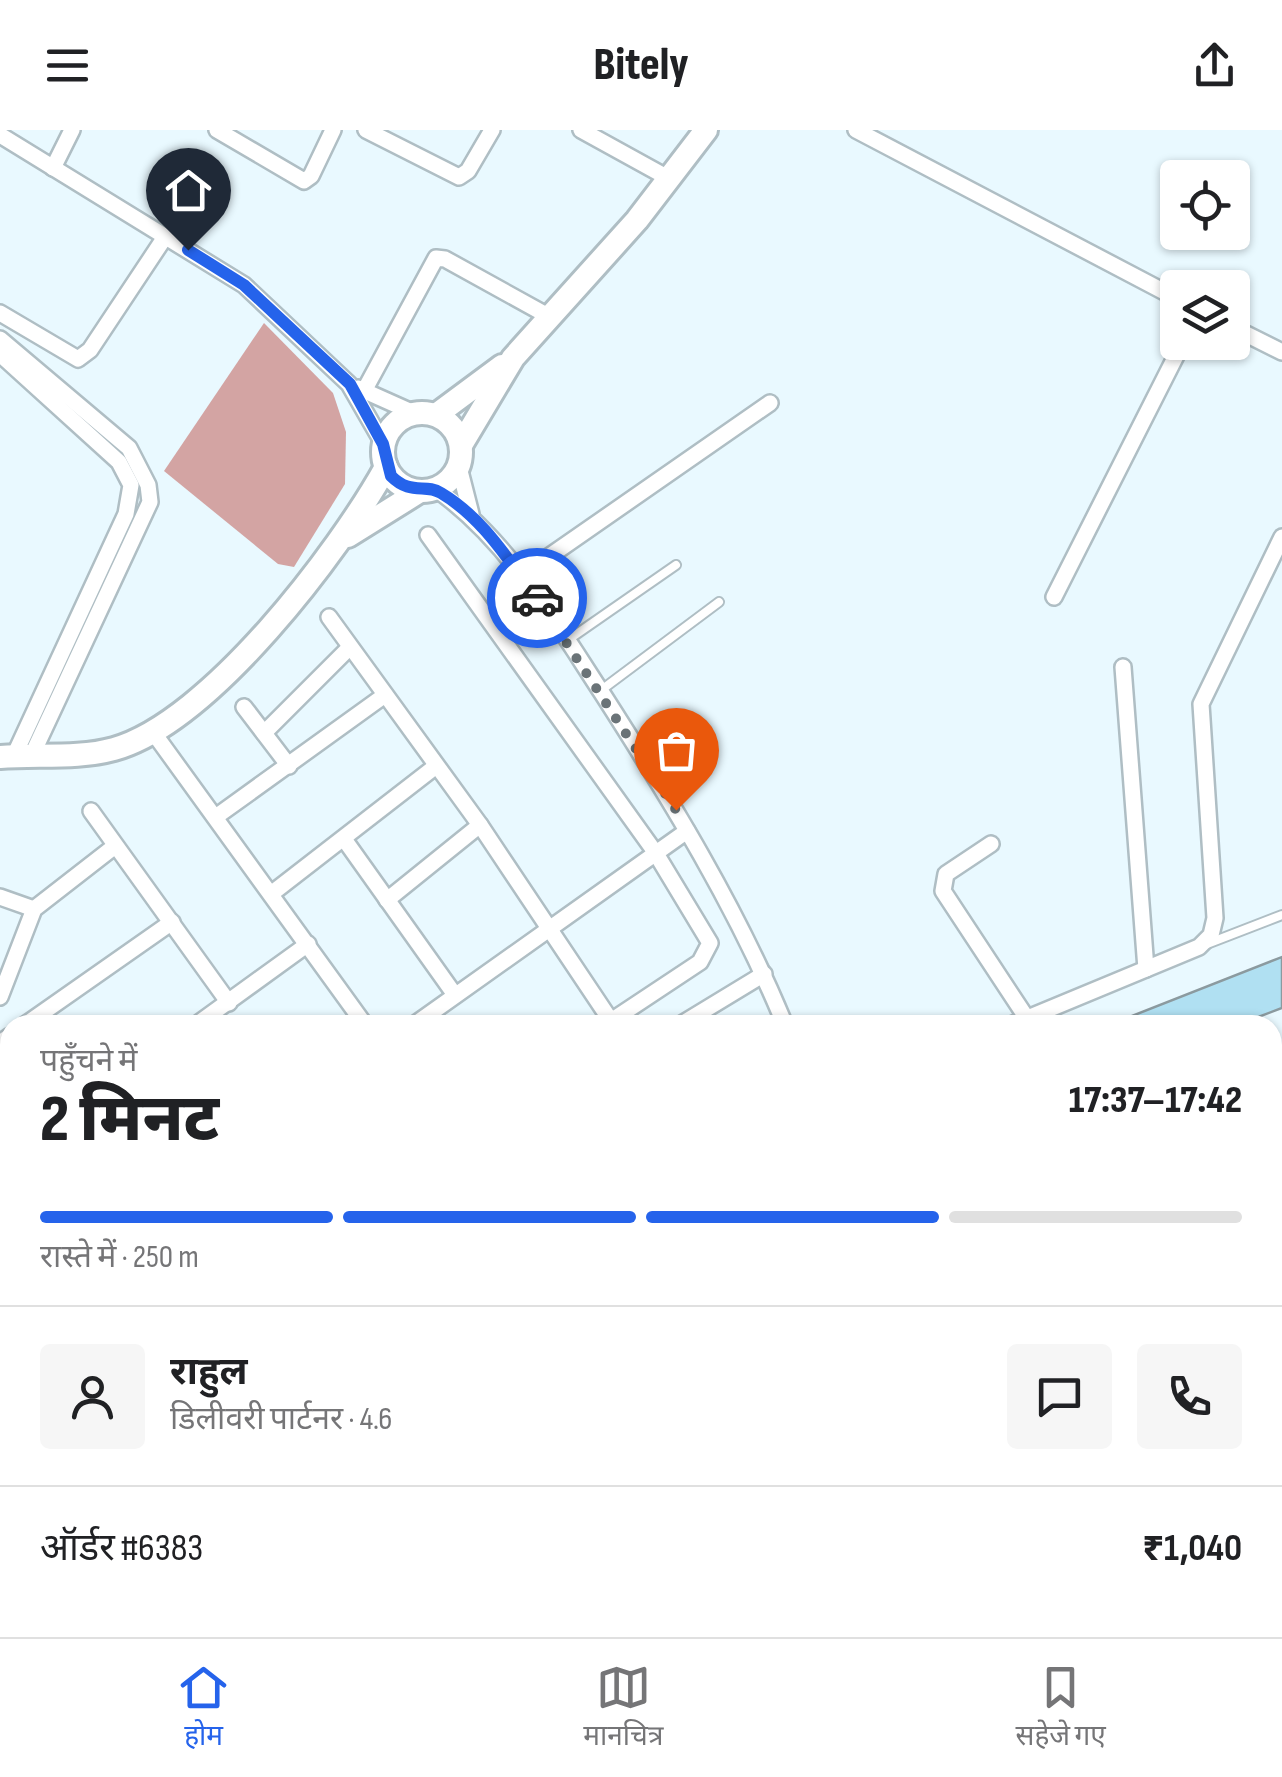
<!DOCTYPE html>
<html lang="hi">
<meta charset="utf-8">
<style>
:root{--surface:#fff;--page:#f6f6f6;--text:#202124;--muted:#757577;--line:#e0e0e0;--accent:#2563eb}
body{margin:0;font-family:"Sofia Sans Condensed","Noto Sans Devanagari",sans-serif;background:var(--page);color:var(--text);height:100vh;display:flex;flex-direction:column;font-size:38px;white-space:nowrap}
*{box-sizing:border-box;margin:0}
p{font-size:32px;color:var(--muted)}
.icon{flex:none;width:55px;height:55px;fill:none;stroke:currentColor;stroke-width:2;stroke-linecap:round;stroke-linejoin:round}
.map{position:relative;flex:1;overflow:hidden}
.side{position:absolute;left:0px;top:885px;width:1282px;height:622px;display:flex;flex-direction:column;background:var(--surface);border-radius:30px 30px 0 0;box-shadow:0 2px 8px #0004}
.side>*{flex:none}
.buttons{position:absolute;left:1160px;top:30px;display:grid;gap:20px}
.buttons a{display:grid;place-items:center;width:90px;height:90px;border-radius:10px;background:var(--surface);box-shadow:0 2px 8px #0004;font-size:50px}
.pin{position:absolute;display:grid;place-items:center;width:85px;height:85px;color:#fff;margin:-102px -42px;border-radius:50% 50% 50% 0;rotate:-45deg;box-shadow:0 0 10px #0007}
.pin .icon{rotate:45deg}
.courier{position:absolute;display:grid;place-items:center;width:100px;height:100px;margin:-50px;border:8px solid #2563eb;border-radius:50%;background:#fff;color:#222;box-shadow:0 2px 12px #0007}
.overview em{font-style:normal;font-weight:800}
.overview div{display:flex;flex-direction:column-reverse}
.overview{display:flex;align-items:center;justify-content:space-between;height:170px;padding:0 40px}
h1{font-size:65px;font-weight:800;line-height:75px}
.bar{display:grid;grid-template-columns:repeat(4,1fr);gap:15px 10px;align-content:center;height:120px;padding:0 40px}
.bar i{height:12px;border-radius:8px;background:var(--line)}
.bar .active{background:var(--accent)}
.bar p{grid-column:span 4}
.line{display:flex;align-items:center;gap:25px;padding:0 40px;border-top:2px solid var(--line)}
.line div{flex:1}
.round{display:grid;place-items:center;flex:none;width:105px;height:105px;border-radius:10px;background:var(--page)}
header{display:flex;justify-content:space-between;align-items:center;height:130px;padding:0 40px;background:var(--surface);font-size:45px;font-weight:800}
.dock{display:flex;justify-content:space-around;align-items:center;height:140px;border-top:2px solid var(--line);background:var(--surface);font-size:28px;color:var(--muted)}
.dock a{display:grid;justify-items:center;gap:5px}
.dock .active{color:var(--accent)}
.map>svg:first-child{display:block}
</style>
<header><svg class="icon" aria-label="menu" viewBox="0 0 24 24"><path d="M4 6h16M4 12h16M4 18h16"/></svg>Bitely<svg class="icon" aria-label="share" viewBox="0 0 24 24"><path d="M12 15V3M7 8l5-5 5 5M5 13v7h14v-7"/></svg></header>
<div class="map">
<svg width="1282" height="1507" viewBox="0 0 1282 1507">
<rect width="100%" height="100%" fill="#e9f9ff"/>
<!-- water -->
<polygon fill="#d3a4a3" points="264,193 333,263 346,302 345,354 294,437 278,434 164,341"/>
<!-- building -->
<polygon fill="#b0e0f2" stroke="#8b9a9f" stroke-width="2.5" points="1282,827 1282,878 1237,895 1109,895"/>
<g fill="none" stroke-linecap="round" stroke-linejoin="round">
<defs>
<g id="lane">
<polyline points="568,510 676,435"/>
<polyline points="600,561 719,472"/>
<polyline points="1207,814 1282,785"/>
<polyline points="1272,1354 1282,1351"/>
</g>
<g id="street">
<polyline points="217,0 304,51 311,46 333,0"/>
<polyline points="366,0 459,47 468,41 492,0"/>
<polyline points="581,0 670,49"/>
<polyline points="856,0 1178,169"/>
<polyline points="0,5 244,155 349,254 383,313"/>
<polyline points="53,38 72,0"/>
<polyline points="0,183 78,229 90,220 165,107"/>
<polyline points="1232,197 1282,222"/>
<polyline points="0,209 129,318 148,355 150,372 32,625"/>
<polyline points="0,224 119,332 131,355 126,384 14,626"/>
<polyline points="358,258 414,283"/>
<polyline points="364,261 436,128 445,129 550,187"/>
<polyline points="459,337 471,384"/>
<path d="M436,359C507,409 555,491 602,563C670,669 737,778 785,895"/>
<polyline points="428,405 655,722 710,813 700,832 605,895"/>
<polyline points="521,446 770,273"/>
<polyline points="1054,467 1183,212"/>
<polyline points="487,486 528,456"/>
<polyline points="329,487 480,695 611,891"/>
<polyline points="1123,537 1146,839"/>
<polyline points="244,577 289,636"/>
<polyline points="153,602 365,895"/>
<polyline points="264,603 350,517"/>
<polyline points="91,681 229,873"/>
<polyline points="217,686 385,565"/>
<polyline points="344,709 455,865"/>
<polyline points="991,714 946,744 943,761 1026,887"/>
<polyline points="271,764 436,636"/>
<polyline points="0,767 34,779"/>
<polyline points="387,770 480,695"/>
<polyline points="0,867 34,779 115,716"/>
<polyline points="25,895 172,792"/>
<polyline points="196,895 308,814"/>
<polyline points="414,895 687,701"/>
<polyline points="680,895 764,844"/>
<polyline points="1011,895 1199,817 1211,805 1215,788 1201,574 1282,407"/>
<polyline points="0,913 10,906"/>
<polyline points="0,1032 10,1025"/>
<polyline points="0,1091 10,1112"/>
<polyline points="0,1135 10,1131"/>
<polyline points="630,1498 633,1507"/>
<polyline points="833,1498 836,1507"/>
<polyline points="1048,1498 1052,1507"/>
<polyline points="85,1507 110,1498"/>
<polyline points="230,1507 255,1498"/>
<polyline points="506,1507 531,1498"/>
<polyline points="1135,1507 1152,1501"/>
</g>
<g id="secondary">
<circle cx="422" cy="322" r="39"/>
<polyline points="436,285 502,236"/>
<polyline points="461,315 513,228 637,90 706,0"/>
<polyline points="348,406 420,361"/>
<path d="M0,627C37,624 78,629 114,619C210,592 339,422 386,337"/>
</g>
</defs>
<!-- lane casing -->
<use href="#lane" stroke="#afbec4" stroke-width="12"/>
<!-- street casing -->
<use href="#street" stroke="#afbec4" stroke-width="20"/>
<!-- secondary casing -->
<use href="#secondary" stroke="#afbec4" stroke-width="28"/>
<!-- lane -->
<use href="#lane" stroke="#fff" stroke-width="8"/>
<!-- street -->
<use href="#street" stroke="#fff" stroke-width="15"/>
<!-- secondary -->
<use href="#secondary" stroke="#fff" stroke-width="22"/>
</g>
<g fill="none" stroke-linecap="round" stroke-linejoin="round">
<!-- done -->
<polyline stroke="#6a7377" stroke-width="10" stroke-dasharray="0 18" points="537,468 676,680"/>
<!-- route -->
<path stroke="#2563eb" stroke-width="12" d="M188,120L244,155L350,254L383,314L391,346C411,366 425,353 441,363C483,388 508,430 537,468"/>
</g>
</svg>
<div class="buttons">
<a><svg class="icon" aria-label="locate" viewBox="0 0 24 24"><circle cx="12" cy="12" r="6"/><path d="M12 2v4M12 18v4M2 12h4M18 12h4"/></svg></a>
<a><svg class="icon" aria-label="layers" viewBox="0 0 24 24"><path d="M12 4l9 5-9 5-9-5zM3 14l9 5 9-5"/></svg></a>
</div>
<div class="pin" style="left:676px;top:680px;background:#ea580c"><svg class="icon" aria-label="bag" viewBox="0 0 24 24"><path d="M5 8h14l-1 12H6zM9 8a3 3 0 0 1 6 0"/></svg></div>
<div class="pin" style="left:188px;top:120px;background:#1f2937"><svg class="icon" aria-label="home" viewBox="0 0 24 24"><path d="M3 11l9-7 9 7M6 9v11h12V9"/></svg></div>
<div class="courier" style="left:537px;top:468px"><svg class="icon" aria-label="car" viewBox="0 0 24 24"><path d="M5 17H2v-5l4-1 3-4h7l3 4 3 1v5h-3M9 17h6M6 11h13"/><circle cx="7" cy="17" r="2"/><circle cx="17" cy="17" r="2"/></svg></div>
<section class="side">
<div class="overview"><div><h1>2 मिनट</h1><p>पहुँचने में</p></div><em>17:37–17:42</em></div>
<div class="bar"><i class="active"></i><i class="active"></i><i class="active"></i><i></i><p>रास्ते में · 250 m</p></div>
<div class="line" style="height:180px"><a class="round"><svg class="icon" aria-label="person" viewBox="0 0 24 24"><circle cx="12" cy="8" r="4"/><path d="M4 21q1-7 8-7t8 7"/></svg></a><div><b>राहुल</b><p>डिलीवरी पार्टनर · 4.6</p></div><a class="round"><svg class="icon" aria-label="chat" viewBox="0 0 24 24"><path d="M4 5h16v11H9l-5 4z"/></svg></a><a class="round"><svg class="icon" aria-label="phone" viewBox="0 0 24 24"><path d="M5 4h4l2 5-3 2q2 4 5 5l2-3 5 2v4C11 20 4 13 5 4z"/></svg></a></div>
<div class="line" style="height:130px"><div>ऑर्डर #6383</div><b>₹1,040</b></div>
</section>
</div>
<nav class="dock">
<a class="active"><svg class="icon" aria-label="home" viewBox="0 0 24 24"><path d="M3 11l9-7 9 7M6 9v11h12V9"/></svg>होम</a>
<a><svg class="icon" aria-label="map" viewBox="0 0 24 24"><path d="M3 6l6-2 6 2 6-2v14l-6 2-6-2-6 2zM9 4v14M15 6v14"/></svg>मानचित्र</a>
<a><svg class="icon" aria-label="saved" viewBox="0 0 24 24"><path d="M7 4h10v16l-5-4-5 4z"/></svg>सहेजे गए</a>
</nav>
